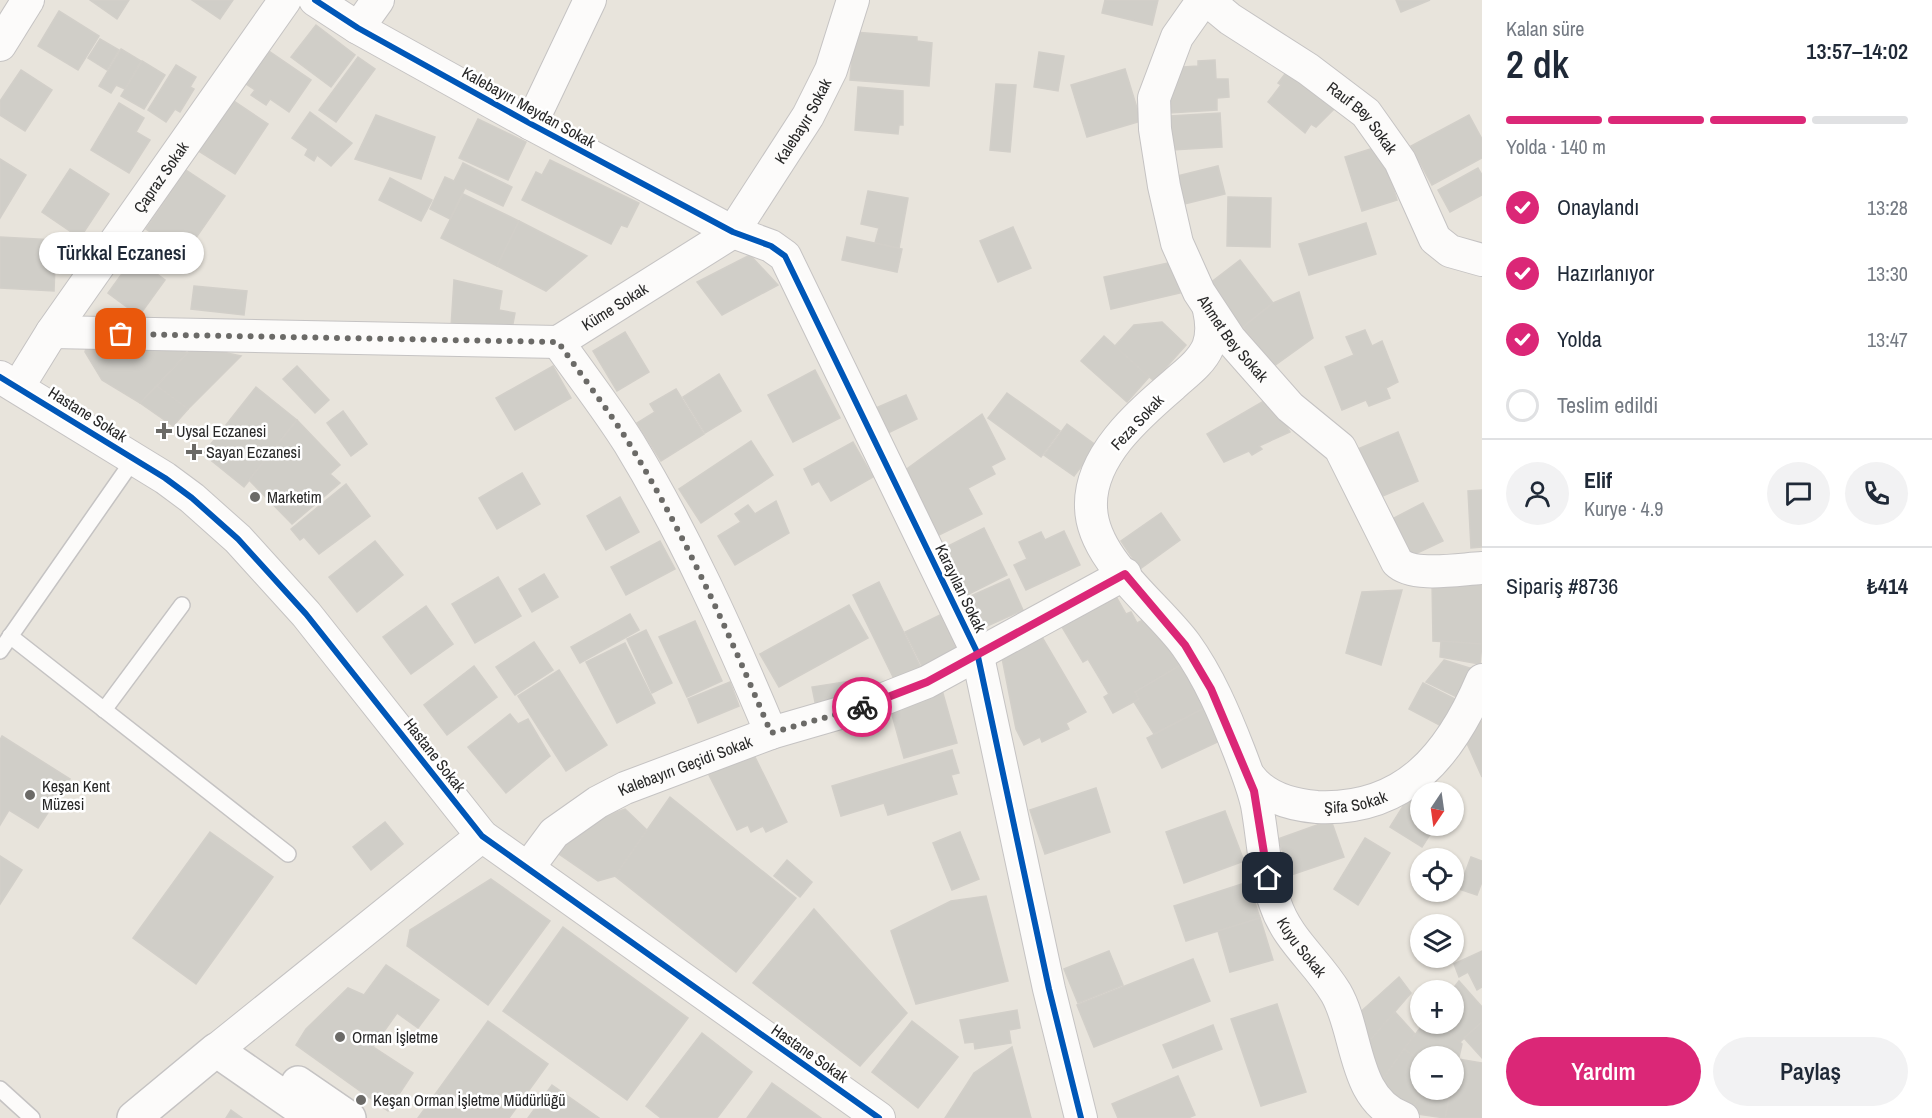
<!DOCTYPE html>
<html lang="tr">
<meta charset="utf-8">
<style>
:root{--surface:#fff;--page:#f2f2f3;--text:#1f2937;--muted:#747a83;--line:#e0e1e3;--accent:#db2777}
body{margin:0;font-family:"Archivo Narrow",sans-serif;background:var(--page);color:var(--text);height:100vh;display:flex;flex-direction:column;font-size:22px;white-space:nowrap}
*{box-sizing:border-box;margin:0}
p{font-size:20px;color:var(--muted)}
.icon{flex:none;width:33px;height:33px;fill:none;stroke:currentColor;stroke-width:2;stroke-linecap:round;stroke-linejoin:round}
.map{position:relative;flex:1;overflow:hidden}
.sheet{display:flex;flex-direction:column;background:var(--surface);width:450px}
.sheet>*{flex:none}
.needle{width:39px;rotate:193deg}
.buttons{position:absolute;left:1410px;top:782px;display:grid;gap:12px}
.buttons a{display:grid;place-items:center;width:54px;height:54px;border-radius:50%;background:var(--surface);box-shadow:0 2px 4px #0004;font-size:30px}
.pin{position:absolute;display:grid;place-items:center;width:51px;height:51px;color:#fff;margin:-26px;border-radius:12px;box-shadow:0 3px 9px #0006}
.courier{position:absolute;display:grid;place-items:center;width:60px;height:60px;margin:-30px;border:4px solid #db2777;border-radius:50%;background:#fff;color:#222;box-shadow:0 2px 8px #0007}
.bubble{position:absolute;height:42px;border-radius:21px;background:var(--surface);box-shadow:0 2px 4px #0004;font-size:20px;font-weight:600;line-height:42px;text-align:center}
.summary em{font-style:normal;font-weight:600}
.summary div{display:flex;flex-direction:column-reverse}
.summary{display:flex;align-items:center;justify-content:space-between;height:102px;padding:0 24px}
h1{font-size:39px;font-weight:600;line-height:45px}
.bar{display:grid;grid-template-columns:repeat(4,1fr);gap:9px 6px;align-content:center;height:72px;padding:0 24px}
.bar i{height:8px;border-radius:4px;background:var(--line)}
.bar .current{background:var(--accent)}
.bar p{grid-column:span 4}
.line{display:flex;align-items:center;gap:15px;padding:0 24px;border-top:2px solid var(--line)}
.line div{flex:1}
.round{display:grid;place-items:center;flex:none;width:63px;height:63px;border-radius:32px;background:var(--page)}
ol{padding:0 24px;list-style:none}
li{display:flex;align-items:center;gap:18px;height:66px}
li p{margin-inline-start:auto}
li .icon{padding:6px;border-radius:50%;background:var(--accent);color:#fff;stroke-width:4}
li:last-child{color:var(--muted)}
li i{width:33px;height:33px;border:3px solid var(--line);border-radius:50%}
.primary-button{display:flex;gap:12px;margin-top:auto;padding:12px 24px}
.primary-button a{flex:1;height:69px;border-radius:36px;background:var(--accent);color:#fff;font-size:24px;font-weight:600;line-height:69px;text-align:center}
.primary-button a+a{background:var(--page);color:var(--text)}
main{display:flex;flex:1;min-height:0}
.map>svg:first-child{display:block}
</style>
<main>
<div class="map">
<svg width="1482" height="1118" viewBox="0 0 1482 1118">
<rect width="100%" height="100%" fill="#e8e4dc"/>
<!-- building -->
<g fill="#d0cec8" stroke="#d2cfc9" stroke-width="1.5">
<polygon points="90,0 129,0 117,19"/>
<polygon points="192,0 233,0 220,19"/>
<polygon points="1105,0 1158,0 1152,25 1102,13"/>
<polygon points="1396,0 1430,0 1401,12"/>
<polygon points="59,11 99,36 78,70 38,46"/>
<polygon points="316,25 355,55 331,87 291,57"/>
<polygon points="854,32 917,37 917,41 932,43 929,86 850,80"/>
<polygon points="100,39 119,50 107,70 88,58"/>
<polygon points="121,49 141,61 125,89 116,85 111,93 99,86"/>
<polygon points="266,49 311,80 289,112 270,99 266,105 251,95 255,90 243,82"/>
<polygon points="1039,52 1064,56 1058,91 1034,87"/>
<polygon points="358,57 375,69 336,122 319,110"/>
<polygon points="1215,60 1216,79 1228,79 1229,97 1217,98 1217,110 1169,113 1168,68 1198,66 1198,61"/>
<polygon points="142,61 165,75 144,109 121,96"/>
<polygon points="176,65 196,77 190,87 194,89 180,112 175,109 166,122 148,110"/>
<polygon points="1291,66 1340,103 1316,127 1311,124 1305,133 1268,102 1281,85 1278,83"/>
<polygon points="1125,69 1141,121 1087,137 1071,85"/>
<polygon points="21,70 52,90 25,131 0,115 0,101"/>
<polygon points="996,84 1016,85 1010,152 990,150"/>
<polygon points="858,87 903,91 903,125 899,125 898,134 855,130"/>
<polygon points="231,99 268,124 235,174 197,150"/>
<polygon points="119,103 144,118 136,132 150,140 129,173 91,150"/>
<polygon points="310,112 352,143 331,166 317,155 314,161 305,155 308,149 292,138"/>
<polygon points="1220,113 1222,147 1172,150 1170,116"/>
<polygon points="376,115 435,137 421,179 355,159"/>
<polygon points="1469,115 1482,139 1482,158 1432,185 1411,146"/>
<polygon points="478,119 526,142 508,180 459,158"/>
<polygon points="1380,146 1397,200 1362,211 1345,157"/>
<polygon points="0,159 26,175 0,218"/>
<polygon points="550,160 639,203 627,227 621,225 611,244 522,200 536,172 542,175"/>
<polygon points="463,163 512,187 503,206 465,188 450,219 430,209 445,177 454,181"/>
<polygon points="1218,166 1225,194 1180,205 1173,177"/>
<polygon points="1478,168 1482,175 1482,195 1450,212 1438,190"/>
<polygon points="70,169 109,194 80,238 42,212"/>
<polygon points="186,170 225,196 184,255 146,229"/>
<polygon points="390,178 432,200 421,221 379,200"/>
<polygon points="868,191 908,198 899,248 875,243 879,228 861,224"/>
<polygon points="463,194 519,221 497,266 441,238"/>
<polygon points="1228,197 1271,198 1270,247 1227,246"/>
<polygon points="519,221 587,256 546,291 497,266"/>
<polygon points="1366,223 1376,254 1309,275 1299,244"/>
<polygon points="1013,227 1031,268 998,282 980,241"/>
<polygon points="0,237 56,240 54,291 0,288"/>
<polygon points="847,237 902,249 897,272 842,260"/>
<polygon points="750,255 778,285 722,315 697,282"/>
<polygon points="134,257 165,280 139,316 108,293"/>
<polygon points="1240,260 1273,303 1238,331 1205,287"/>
<polygon points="1173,262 1180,293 1111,309 1104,277"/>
<polygon points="454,280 502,291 499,310 515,313 512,329 451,327"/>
<polygon points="194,286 247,291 244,315 191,309"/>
<polygon points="1299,292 1313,338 1274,366 1243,327 1273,303"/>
<polygon points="1162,322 1186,345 1154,381 1115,346 1134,325"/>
<polygon points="1365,330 1372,346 1382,341 1398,382 1386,388 1390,398 1369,406 1366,400 1342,410 1325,367 1354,355 1346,337"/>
<polygon points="625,332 649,372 617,391 593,351"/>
<polygon points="1104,336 1149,377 1127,402 1081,361"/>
<polygon points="87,344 176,345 187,353 140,403 102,380 85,352"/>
<polygon points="194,346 241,356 188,409 157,386"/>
<polygon points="297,366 329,400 315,413 283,379"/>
<polygon points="553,366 571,398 515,430 496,398"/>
<polygon points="815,370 840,418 793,442 768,395"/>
<polygon points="719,374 741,411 705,433 683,397"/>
<polygon points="157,386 188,409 173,426 140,403"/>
<polygon points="256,387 297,420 244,487 203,454"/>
<polygon points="676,389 704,434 661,461 637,423 655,412 650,404"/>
<polygon points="1007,393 1060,431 1041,457 988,418"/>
<polygon points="906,395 917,419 888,433 876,408"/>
<polygon points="1269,398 1290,432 1259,446 1262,449 1252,455 1249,451 1224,462 1207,434"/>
<polygon points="343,411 367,444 351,456 327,423"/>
<polygon points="982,414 1005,459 991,466 995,474 968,488 982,514 937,536 904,471"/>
<polygon points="297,420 340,465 330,474 340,483 292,524 249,480"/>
<polygon points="1067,424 1097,446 1074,476 1044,455"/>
<polygon points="1398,432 1418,481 1378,498 1358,449"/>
<polygon points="751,441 773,475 701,523 679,489"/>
<polygon points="853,442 873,477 831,501 819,481 812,485 804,469"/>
<polygon points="522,473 540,504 497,529 479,498"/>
<polygon points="346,484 370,516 319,554 304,537 300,540 291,529"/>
<polygon points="1482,490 1482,547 1471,548 1468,491"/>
<polygon points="620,497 639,532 606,550 587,516"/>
<polygon points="776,501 789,533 735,565 718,536 741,522 735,514 748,505 755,514"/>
<polygon points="1423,503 1443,541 1411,556 1392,519"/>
<polygon points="1161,513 1180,540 1140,569 1121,541"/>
<polygon points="984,528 1007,575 967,595 944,548"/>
<polygon points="1064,531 1080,565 1026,590 1014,565 1027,559 1019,542 1041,532 1045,540"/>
<polygon points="375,541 403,575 357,612 329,577"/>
<polygon points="660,541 675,569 626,595 611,567"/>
<polygon points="544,574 558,597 532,612 519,589"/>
<polygon points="498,577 521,616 475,643 452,604"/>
<polygon points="1009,579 1023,610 985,627 971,596"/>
<polygon points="1432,581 1482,585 1482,644 1433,641"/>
<polygon points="879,582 922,670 896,683 853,595"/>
<polygon points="1402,590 1381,665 1346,653 1362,592"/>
<polygon points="1113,591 1126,614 1131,612 1137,623 1143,620 1157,637 1160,635 1181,665 1135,692 1139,699 1113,713 1104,697 1109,694 1088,659 1083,662 1059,622"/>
<polygon points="849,605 868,638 779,687 760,654"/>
<polygon points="426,606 453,644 411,674 383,637"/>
<polygon points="630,614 639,630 580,663 571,647"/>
<polygon points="940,615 959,654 924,670 905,632"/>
<polygon points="695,621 722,681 687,697 659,637"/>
<polygon points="646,630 672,683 652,693 627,639"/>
<polygon points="1039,632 1086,712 1066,723 1069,729 1042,742 1040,737 1024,745 1016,729 1001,653"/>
<polygon points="1441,641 1482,644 1480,664 1440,657"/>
<polygon points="534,642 553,670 515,695 496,667"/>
<polygon points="625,643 655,703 617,723 586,662"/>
<polygon points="1444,660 1479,671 1461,699 1426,682"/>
<polygon points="1184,663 1208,706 1154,734 1134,702 1139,699 1135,692"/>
<polygon points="474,666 497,697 447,735 424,705"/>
<polygon points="559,670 607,745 566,771 518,696"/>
<polygon points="863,679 866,699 816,707 812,687"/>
<polygon points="730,682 739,706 698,723 688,699"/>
<polygon points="1423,683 1461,702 1447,729 1409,709"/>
<polygon points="942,690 957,743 904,758 889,704"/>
<polygon points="1208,706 1224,739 1162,768 1147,738"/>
<polygon points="510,714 518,724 528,719 550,756 506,793 468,747"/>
<polygon points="1482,721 1482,777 1461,730"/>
<polygon points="2,736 70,779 38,828 9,810 0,825 0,740"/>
<polygon points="952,750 959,773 951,775 957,794 888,815 884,803 841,816 832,786"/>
<polygon points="753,753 787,822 766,832 763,826 751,832 748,825 737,830 709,775"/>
<polygon points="1096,788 1110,832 1045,854 1030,810"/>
<polygon points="1410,795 1420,802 1420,825 1436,825 1422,847 1390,827"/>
<polygon points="670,797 796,898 736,972 615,876"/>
<polygon points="625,809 647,830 615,876 598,881 559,854 582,824"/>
<polygon points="1225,811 1244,861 1184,883 1166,832"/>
<polygon points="1331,820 1344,857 1291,875 1278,839"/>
<polygon points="385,822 403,844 371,870 353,847"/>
<polygon points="210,832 273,877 196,984 133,938"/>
<polygon points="960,832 979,879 952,890 933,843"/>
<polygon points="1365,838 1390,853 1358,905 1334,889"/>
<polygon points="0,856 22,870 0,904"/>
<polygon points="1471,857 1482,861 1482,882 1477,895 1459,889"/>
<polygon points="787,860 812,882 800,897 774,876"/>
<polygon points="491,879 550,921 488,1005 407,946 410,930"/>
<polygon points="1248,882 1260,918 1186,941 1174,906"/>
<polygon points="986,896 1008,981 916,1004 891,931 951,901"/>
<polygon points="814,909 907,1013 860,1066 753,983"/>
<polygon points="1260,918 1273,960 1230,972 1218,931"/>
<polygon points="563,927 688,1018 627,1100 503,1011"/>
<polygon points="1109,951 1123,985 1078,1003 1064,969"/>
<polygon points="1482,951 1482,987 1477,990 1468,972 1459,977 1454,964"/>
<polygon points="1193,959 1210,1001 1094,1047 1077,1005"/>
<polygon points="386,965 439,1000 418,1028 397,1013 373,1047 413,1073 388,1111 296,1045 306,1029 348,988 364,995"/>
<polygon points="1399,977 1411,993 1365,1046 1355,1017"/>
<polygon points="1459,981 1482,1007 1482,1022 1460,1042 1439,1023 1454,1023 1452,990"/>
<polygon points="1277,1004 1306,1092 1261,1106 1231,1019"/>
<polygon points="1017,1010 1020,1028 1009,1030 1011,1043 975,1049 974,1042 965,1043 960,1020"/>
<polygon points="1395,1012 1415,1034 1379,1084 1365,1046"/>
<polygon points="488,1021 548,1064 509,1118 418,1118"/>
<polygon points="912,1021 958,1057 918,1108 872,1072"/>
<polygon points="1482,1022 1482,1058 1464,1038"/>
<polygon points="1424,1023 1439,1023 1462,1044 1454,1079 1454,1056 1424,1055 1420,1060 1404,1049"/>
<polygon points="1213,1025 1222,1049 1173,1068 1163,1045"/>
<polygon points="702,1033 752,1072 717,1118 661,1118 646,1106"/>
<polygon points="1012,1047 1031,1118 945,1118 974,1073"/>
<polygon points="1404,1049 1420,1061 1420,1089 1423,1089 1410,1113 1379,1084"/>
<polygon points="1458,1059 1482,1063 1482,1118 1445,1118"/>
<polygon points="1178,1076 1195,1115 1188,1118 1118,1118 1112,1104"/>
<polygon points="772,1083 821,1118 747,1118"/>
<polygon points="552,1085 599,1118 528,1118"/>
<polygon points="1423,1089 1451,1089 1445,1118 1410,1113"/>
<polygon points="231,1110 242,1118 226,1118"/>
</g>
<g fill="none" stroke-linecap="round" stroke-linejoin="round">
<defs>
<g id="lane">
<polyline points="10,636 288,854"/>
<polyline points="0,651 134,459"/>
<polyline points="104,710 182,605"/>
<polyline points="0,1089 32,1118"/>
</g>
<g id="street">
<polyline points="315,0 358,28 531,124 733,232 771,246 785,256 977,652 1049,989 1081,1118"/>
<path id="s1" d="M1203,0L1177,37L1154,98L1155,129L1164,186L1177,243L1199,292L1230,339L1290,407L1340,448L1397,562C1413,578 1460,569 1482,568"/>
<path id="s2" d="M1207,0L1230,19L1308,69L1366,113L1400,161L1435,239L1450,251L1482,260"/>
<polyline points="358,28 378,0"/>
<polyline points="0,45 28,0"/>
<polyline points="531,124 590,0"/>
<path id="s3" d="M1209,310C1212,323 1213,334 1208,347C1201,363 1185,374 1173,385C1138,415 1089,457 1091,507C1092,560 1157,605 1186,645C1209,677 1225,715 1239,751C1246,769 1253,787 1257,805C1263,838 1264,872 1275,903C1287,940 1317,961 1336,993C1359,1033 1352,1099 1403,1118"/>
<path id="s4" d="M52,332L558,342L733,232L808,116L831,70L853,0"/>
<path d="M558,342C581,375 607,408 629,443C685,535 729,633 771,733"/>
<polyline points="0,377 165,478 192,498 238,539 306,614 482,836 879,1118"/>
<path id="s5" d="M18,387L52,332L285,0"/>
<path id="s6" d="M1249,776C1265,798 1291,805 1317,807C1405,811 1450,755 1482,680"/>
<path id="s7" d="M528,868L554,833L598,802L625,788L771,733L871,704L927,682L1125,574"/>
<polyline points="216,1050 482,836"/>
</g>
<g id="secondary">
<polyline points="298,1083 349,1118"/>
<polyline points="134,1118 216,1050 314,1118"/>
</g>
</defs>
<!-- lane casing -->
<use href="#lane" stroke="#c5c3c3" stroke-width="18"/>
<!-- street casing -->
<use href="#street" stroke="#c5c3c3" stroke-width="34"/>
<!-- secondary casing -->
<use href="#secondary" stroke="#c5c3c3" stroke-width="36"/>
<!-- lane -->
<use href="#lane" stroke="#fcfbfa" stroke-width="15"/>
<!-- street -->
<use href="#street" stroke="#fcfbfa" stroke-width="32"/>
<!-- secondary -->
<use href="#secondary" stroke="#fcfbfa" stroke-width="33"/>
<defs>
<g id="cycleway">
<polyline points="315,0 358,28 531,124 733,232 771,246 785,256 977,652 1049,989 1081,1118"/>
<polyline points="0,377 165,478 192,498 238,539 306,614 482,836 879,1118"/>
</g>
</defs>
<!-- cycleway casing -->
<use href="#cycleway" stroke="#fff" stroke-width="10"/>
<!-- cycleway -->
<use href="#cycleway" stroke="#0057b8" stroke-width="6"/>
</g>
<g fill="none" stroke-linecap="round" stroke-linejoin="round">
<!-- done -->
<path stroke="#6b6a67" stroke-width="6" stroke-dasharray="0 10.8" d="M121,334L558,342C581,375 607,408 629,443C685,535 729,633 771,733L862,707"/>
<!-- route -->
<polyline stroke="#db2777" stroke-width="8" points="862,707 927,682 1125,574 1185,645 1211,689 1254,791 1268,878"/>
</g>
<!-- markers -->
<g fill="#6b6a67" stroke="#fff" stroke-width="2">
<path d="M161 422h6v6h6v6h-6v6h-6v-6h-6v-6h6z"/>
<path d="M191 443h6v6h6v6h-6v6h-6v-6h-6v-6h6z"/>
<circle cx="255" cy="497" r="6"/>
<circle cx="30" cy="795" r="6"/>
<circle cx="340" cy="1037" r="6"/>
<circle cx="361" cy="1100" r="6"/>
</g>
<g text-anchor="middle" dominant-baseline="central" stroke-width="5" stroke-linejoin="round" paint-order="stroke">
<!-- street labels -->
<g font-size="16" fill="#282828" stroke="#fff">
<text transform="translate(529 107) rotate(29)">Kalebayırı Meydan Sokak</text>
<text stroke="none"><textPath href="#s2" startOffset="196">Rauf Bey Sokak</textPath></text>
<text stroke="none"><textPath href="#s4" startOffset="844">Kalebayır Sokak</textPath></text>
<text stroke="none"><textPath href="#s5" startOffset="254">Çapraz Sokak</textPath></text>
<text stroke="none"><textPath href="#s4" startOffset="573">Küme Sokak</textPath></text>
<text stroke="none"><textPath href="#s1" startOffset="369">Ahmet Bey Sokak</textPath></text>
<text transform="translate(88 414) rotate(32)">Hastane Sokak</text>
<text transform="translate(1137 422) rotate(-47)">Feza Sokak</text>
<text transform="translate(961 588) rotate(64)">Karayılan Sokak</text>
<text transform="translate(435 755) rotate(52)">Hastane Sokak</text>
<text stroke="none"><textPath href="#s7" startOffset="192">Kalebayırı Geçidi Sokak</textPath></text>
<text stroke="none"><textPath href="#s6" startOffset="116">Şifa Sokak</textPath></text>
<text stroke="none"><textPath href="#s3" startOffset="740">Kuyu Sokak</textPath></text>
<text transform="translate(810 1053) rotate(35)">Hastane Sokak</text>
</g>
<!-- poi labels -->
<g font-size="16" fill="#282828" stroke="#fff" text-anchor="start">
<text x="176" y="431">Uysal Eczanesi</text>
<text x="206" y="452">Sayan Eczanesi</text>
<text x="267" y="497">Marketim</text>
<text x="42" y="786">Keşan Kent<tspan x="42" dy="18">Müzesi</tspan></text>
<text x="352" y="1037">Orman İşletme</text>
<text x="373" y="1100">Keşan Orman İşletme Müdürlüğü</text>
</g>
</g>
</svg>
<div class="buttons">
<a><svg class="needle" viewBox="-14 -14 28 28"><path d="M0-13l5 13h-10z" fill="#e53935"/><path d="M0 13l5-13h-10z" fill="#747a83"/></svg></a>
<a><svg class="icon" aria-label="locate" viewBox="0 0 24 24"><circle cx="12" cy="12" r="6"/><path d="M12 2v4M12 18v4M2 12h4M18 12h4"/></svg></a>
<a><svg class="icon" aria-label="layers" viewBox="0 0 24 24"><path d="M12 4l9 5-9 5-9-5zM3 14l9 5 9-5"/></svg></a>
<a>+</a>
<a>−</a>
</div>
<div class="pin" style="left:121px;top:334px;background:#ea580c"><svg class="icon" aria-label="bag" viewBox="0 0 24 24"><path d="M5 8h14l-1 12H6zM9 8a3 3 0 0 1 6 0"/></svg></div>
<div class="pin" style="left:1268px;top:878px;background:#1f2937"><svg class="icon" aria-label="home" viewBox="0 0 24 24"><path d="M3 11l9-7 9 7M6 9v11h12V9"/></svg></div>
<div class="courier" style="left:862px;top:707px"><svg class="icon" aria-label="bike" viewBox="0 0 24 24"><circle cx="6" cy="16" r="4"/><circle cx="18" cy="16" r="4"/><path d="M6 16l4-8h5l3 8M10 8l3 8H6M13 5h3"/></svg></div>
<div class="bubble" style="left:39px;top:232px;width:165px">Türkkal Eczanesi</div>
</div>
<section class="sheet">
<div class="summary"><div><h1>2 dk</h1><p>Kalan süre</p></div><em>13:57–14:02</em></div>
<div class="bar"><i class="current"></i><i class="current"></i><i class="current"></i><i></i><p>Yolda · 140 m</p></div>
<ol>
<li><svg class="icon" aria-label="check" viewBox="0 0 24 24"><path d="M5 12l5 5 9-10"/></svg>Onaylandı<p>13:28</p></li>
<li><svg class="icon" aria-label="check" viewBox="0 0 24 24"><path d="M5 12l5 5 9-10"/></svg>Hazırlanıyor<p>13:30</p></li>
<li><svg class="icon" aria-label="check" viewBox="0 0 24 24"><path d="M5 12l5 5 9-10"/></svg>Yolda<p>13:47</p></li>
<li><i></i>Teslim edildi</li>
</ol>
<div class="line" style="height:108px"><a class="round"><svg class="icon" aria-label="person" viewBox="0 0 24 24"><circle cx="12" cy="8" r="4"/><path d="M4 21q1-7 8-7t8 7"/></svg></a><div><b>Elif</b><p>Kurye · 4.9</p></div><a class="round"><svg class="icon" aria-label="chat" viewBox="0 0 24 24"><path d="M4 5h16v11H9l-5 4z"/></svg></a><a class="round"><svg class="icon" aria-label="phone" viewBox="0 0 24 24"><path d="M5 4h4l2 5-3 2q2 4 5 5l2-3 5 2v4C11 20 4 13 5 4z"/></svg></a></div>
<div class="line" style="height:78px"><div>Sipariş #8736</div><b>₺414</b></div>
<div class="primary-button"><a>Yardım</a><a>Paylaş</a></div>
</section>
</main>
